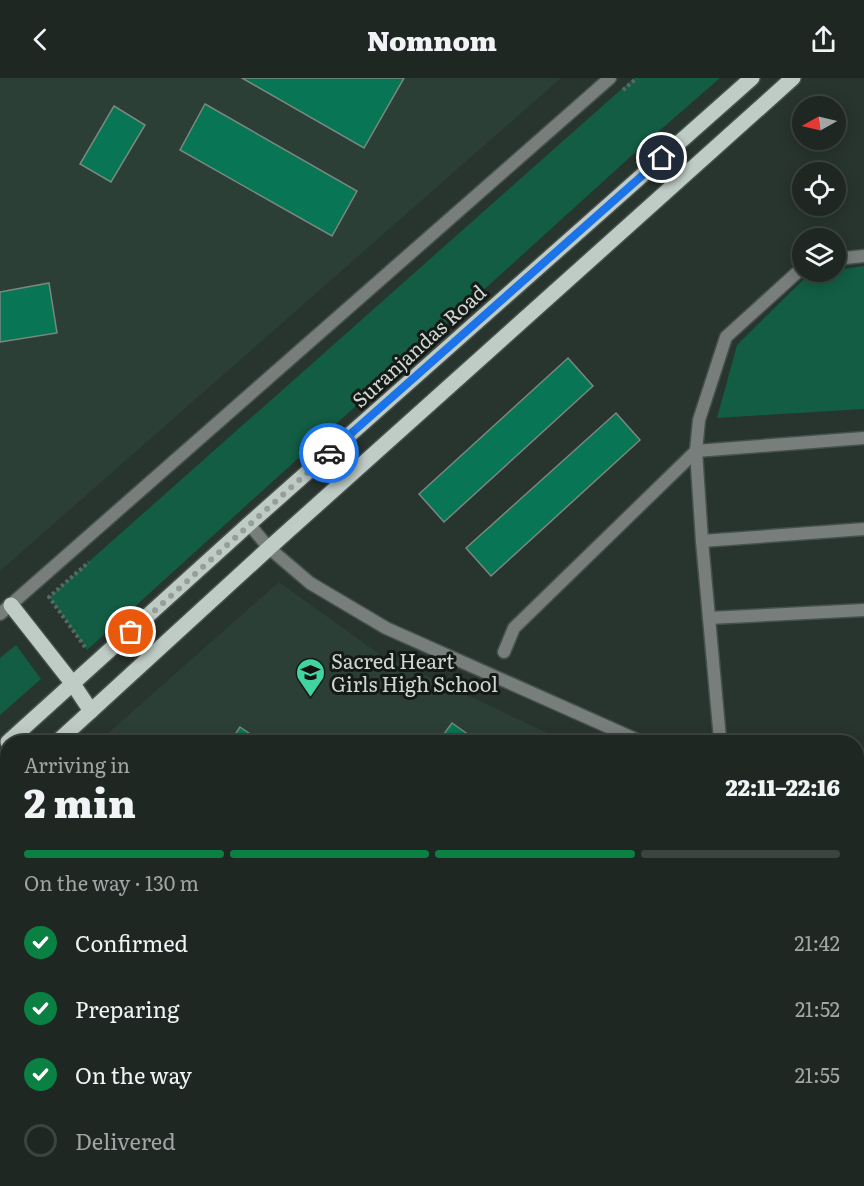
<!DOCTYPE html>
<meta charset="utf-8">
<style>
:root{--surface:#1e2722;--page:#2b332f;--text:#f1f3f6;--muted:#a1a5a5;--line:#3c4440;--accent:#0b8043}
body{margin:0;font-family:Literata,serif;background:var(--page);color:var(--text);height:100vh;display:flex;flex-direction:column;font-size:22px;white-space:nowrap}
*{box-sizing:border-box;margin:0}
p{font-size:20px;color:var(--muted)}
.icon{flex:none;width:33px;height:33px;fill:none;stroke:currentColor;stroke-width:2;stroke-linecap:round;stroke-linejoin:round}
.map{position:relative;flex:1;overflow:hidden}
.side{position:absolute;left:0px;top:657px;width:864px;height:452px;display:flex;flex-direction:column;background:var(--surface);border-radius:24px 24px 0 0;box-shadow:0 3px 15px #0003,0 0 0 2px var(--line)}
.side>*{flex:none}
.needle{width:39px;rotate:262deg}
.controls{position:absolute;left:792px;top:18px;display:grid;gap:12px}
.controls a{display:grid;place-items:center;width:54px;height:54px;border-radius:50%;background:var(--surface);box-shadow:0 3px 15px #0003,0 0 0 2px var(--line);font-size:30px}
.pin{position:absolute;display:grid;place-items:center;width:51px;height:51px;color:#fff;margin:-26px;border:3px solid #fff;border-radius:50%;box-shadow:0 2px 6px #0007}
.courier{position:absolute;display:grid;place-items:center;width:60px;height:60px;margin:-30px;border:4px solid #1a73e8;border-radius:50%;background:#fff;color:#222;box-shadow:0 2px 8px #0007}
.head em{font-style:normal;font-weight:800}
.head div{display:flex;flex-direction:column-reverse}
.head{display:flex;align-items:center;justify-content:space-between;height:102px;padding:0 24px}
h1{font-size:39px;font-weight:800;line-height:45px}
.bar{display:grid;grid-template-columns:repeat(4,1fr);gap:9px 6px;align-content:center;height:72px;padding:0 24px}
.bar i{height:8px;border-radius:4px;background:var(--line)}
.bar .current{background:var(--accent)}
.bar p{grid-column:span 4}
ol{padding:0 24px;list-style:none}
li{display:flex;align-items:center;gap:18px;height:66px}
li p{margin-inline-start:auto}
li .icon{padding:6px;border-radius:50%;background:var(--accent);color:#fff;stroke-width:4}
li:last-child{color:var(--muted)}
li i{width:33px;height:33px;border:3px solid var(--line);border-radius:50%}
header{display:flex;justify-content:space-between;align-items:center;height:78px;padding:0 24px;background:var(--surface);font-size:27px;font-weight:800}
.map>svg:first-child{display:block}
</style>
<header><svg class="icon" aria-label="back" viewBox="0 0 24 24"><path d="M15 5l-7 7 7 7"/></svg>Nomnom<svg class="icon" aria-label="share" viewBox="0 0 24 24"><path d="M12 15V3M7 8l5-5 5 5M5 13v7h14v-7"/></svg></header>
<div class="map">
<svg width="864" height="1108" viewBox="0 0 864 1108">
<rect width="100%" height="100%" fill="#28342e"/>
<!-- built -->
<g fill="#2c3f36">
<polygon points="0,0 561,0 0,493"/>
<polygon points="279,504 379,576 567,664 98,664"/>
</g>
<!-- green -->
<g fill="#125d44">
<polygon points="634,0 720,0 650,61 87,572 49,519"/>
<polygon points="864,188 864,331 717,340 737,267 811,194 836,194 836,192"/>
<polygon points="16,567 41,601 0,637 0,580"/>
</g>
<!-- building -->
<g fill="#087554" stroke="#7a8881" stroke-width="1.5">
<polygon points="242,0 404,0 364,70"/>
<polygon points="205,26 357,113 332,158 180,72"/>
<polygon points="114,28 145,47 111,104 80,86"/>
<polygon points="49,205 57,255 0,264 0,214"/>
<polygon points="568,280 593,308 444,444 419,416"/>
<polygon points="616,335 640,362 491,498 466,470"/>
<polygon points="452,645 479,664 438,664"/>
<polygon points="240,649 262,664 230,664"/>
<polygon points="856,798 859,798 859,822 856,821"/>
<polygon points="0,810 8,811 8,843 0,843"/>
<rect x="856" y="829" width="8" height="26"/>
<rect x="0" y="853" width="8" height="47"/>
<rect x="0" y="902" width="8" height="33"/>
<polygon points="856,916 862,917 858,933 856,932"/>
<polygon points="856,940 864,941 863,969 856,967"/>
<rect x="0" y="945" width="8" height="60"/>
<polygon points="856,989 864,990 864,1024 856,1022"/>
<polygon points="0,1010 8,1010 8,1047 0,1046"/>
<polygon points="856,1047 864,1048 863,1082 856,1081"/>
<rect x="0" y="1053" width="8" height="28"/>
<polygon points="856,1084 864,1085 864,1102 856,1101"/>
<polygon points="0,1093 8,1093 8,1101 25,1101 26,1108 0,1108"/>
<rect x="48" y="1101" width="56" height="7"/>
<rect x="181" y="1101" width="39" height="7"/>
<polygon points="480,1101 498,1101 498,1108 481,1108"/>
<polygon points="505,1101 529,1101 529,1108 506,1108"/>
<polygon points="667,1101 693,1101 692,1108 667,1108"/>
<polygon points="720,1101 747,1101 747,1106 720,1107"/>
<polygon points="757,1101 808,1101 807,1108 756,1108"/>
<polygon points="817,1101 852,1103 851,1108 817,1108"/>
</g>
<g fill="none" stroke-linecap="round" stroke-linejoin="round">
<defs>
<g id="minor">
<polyline points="836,181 864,178"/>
<polyline points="249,446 269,470 310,505 386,550 642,664"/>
<polyline points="702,463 864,451"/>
<polyline points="709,540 864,532"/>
<polyline points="504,574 514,550 696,373 864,360"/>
<polyline points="720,661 702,463 696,373 699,342 726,259 802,190"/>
<polyline points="0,753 8,758"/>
<polyline points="856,790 864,790"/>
<polyline points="856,881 864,882"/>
<polyline points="856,973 864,975"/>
<polyline points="156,1101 157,1108"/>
<polyline points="35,1108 35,1101"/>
<polyline points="617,1108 618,1101"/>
<polyline points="696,1108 696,1101"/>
<polyline points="751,1108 752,1101"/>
<polyline points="810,1108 811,1101"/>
</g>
<polyline id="tertiary" points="0,536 610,0"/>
<g id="primary">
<polyline points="11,527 73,606 91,633"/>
<polyline points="8,664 249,446 752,0"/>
<polyline points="57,664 269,470 793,0"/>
<polyline points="0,717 8,710"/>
</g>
</defs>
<!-- minor casing -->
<use href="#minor" stroke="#46514c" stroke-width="15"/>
<!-- tertiary casing -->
<use href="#tertiary" stroke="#46514c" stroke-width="15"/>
<!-- primary casing -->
<use href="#primary" stroke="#46514c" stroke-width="18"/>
<!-- path -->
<g stroke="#5d6863" stroke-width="4" stroke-dasharray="3 3" stroke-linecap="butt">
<polyline points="623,12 637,0"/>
<polyline points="85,569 49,519 89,484"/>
</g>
<!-- minor -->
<use href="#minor" stroke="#787e7b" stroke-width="12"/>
<!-- tertiary -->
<use href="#tertiary" stroke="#787e7b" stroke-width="12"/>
<!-- primary -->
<use href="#primary" stroke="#bfcbc5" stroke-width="15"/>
</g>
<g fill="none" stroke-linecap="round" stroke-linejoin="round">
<!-- done -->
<polyline stroke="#959e99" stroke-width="6" stroke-dasharray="0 10.8" points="131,554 329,375"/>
<!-- route -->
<polyline stroke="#1a73e8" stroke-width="8" points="329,375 662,80"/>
</g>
<!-- icons -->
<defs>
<symbol id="school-pin" viewBox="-11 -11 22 30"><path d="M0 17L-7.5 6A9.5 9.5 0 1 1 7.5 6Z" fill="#41d4a1" stroke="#151a17"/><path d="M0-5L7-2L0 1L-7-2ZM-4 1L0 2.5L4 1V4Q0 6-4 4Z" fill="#111"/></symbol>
</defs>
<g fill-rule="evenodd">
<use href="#school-pin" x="294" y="578" width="33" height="45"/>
</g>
<g text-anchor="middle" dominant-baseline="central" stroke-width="6" stroke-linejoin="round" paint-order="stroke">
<!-- street labels -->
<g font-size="20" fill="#cfd7d3" stroke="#151a17">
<text transform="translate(418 267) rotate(-42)">Suranjandas Road</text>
</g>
<!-- poi labels -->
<g font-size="20" fill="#cfd7d3" stroke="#151a17" text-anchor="start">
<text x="331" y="582">Sacred Heart<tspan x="331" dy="23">Girls High School</tspan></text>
</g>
</g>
</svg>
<div class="controls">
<a><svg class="needle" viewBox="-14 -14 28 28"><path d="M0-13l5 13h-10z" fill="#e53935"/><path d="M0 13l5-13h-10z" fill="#a1a5a5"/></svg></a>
<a><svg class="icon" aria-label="locate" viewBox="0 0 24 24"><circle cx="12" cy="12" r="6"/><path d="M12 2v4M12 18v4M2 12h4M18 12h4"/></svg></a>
<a><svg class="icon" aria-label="layers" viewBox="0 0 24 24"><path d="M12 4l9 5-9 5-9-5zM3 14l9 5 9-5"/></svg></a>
</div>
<div class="pin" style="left:131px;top:554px;background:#ea580c"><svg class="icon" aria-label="bag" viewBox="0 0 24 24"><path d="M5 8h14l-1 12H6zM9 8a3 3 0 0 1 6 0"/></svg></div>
<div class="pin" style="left:662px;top:80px;background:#1f2937"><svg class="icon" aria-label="home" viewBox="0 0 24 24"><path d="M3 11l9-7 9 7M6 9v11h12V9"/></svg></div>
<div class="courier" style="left:329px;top:375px"><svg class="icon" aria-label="car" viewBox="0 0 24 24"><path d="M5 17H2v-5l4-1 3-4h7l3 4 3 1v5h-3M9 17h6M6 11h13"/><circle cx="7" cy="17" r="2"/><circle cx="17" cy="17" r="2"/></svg></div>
<section class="side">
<div class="head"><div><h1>2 min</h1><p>Arriving in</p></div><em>22:11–22:16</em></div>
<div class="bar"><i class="current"></i><i class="current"></i><i class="current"></i><i></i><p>On the way · 130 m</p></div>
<ol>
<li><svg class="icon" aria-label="check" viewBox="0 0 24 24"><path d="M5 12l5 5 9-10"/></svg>Confirmed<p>21:42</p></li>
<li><svg class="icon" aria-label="check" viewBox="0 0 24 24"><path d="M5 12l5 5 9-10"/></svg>Preparing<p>21:52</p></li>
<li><svg class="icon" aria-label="check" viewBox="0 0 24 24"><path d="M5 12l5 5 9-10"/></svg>On the way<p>21:55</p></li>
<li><i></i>Delivered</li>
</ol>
</section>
</div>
